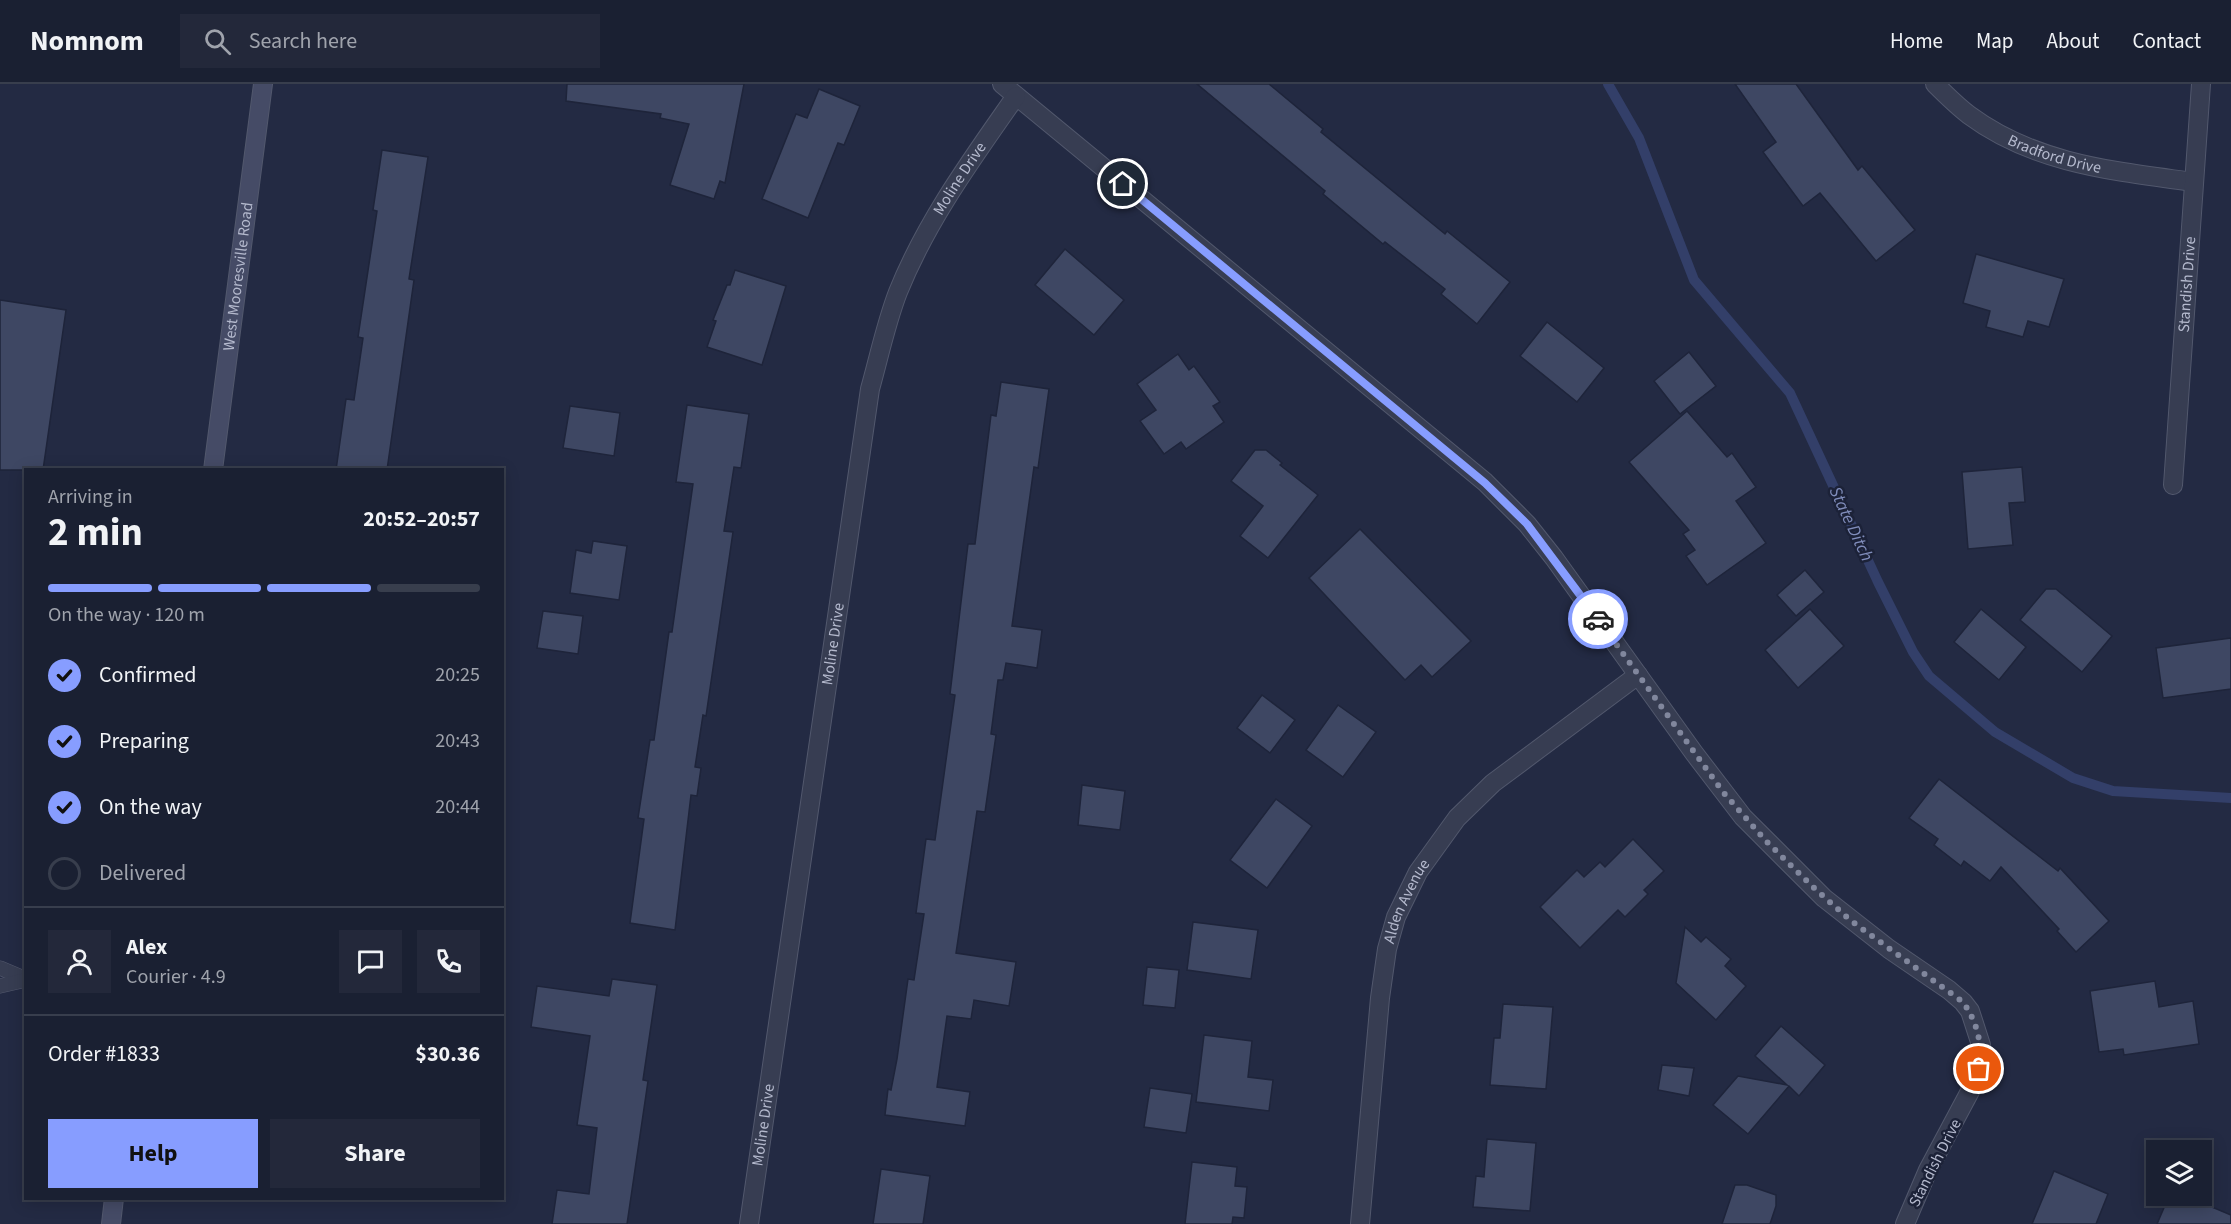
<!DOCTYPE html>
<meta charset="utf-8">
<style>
:root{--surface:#1a2032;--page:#23283a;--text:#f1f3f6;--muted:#9fa3ac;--line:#383e4d;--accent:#879dff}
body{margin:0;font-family:"Source Sans 3",sans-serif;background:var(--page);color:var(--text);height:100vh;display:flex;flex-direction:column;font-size:22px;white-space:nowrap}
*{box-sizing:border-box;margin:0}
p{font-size:20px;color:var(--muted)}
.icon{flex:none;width:33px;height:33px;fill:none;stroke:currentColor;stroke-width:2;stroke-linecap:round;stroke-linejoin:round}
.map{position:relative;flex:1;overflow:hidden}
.panel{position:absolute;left:24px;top:384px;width:480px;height:732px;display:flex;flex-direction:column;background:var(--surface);border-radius:0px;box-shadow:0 3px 15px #0003,0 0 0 2px var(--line)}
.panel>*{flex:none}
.tools{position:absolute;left:2146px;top:1056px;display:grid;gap:12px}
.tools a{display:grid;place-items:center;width:66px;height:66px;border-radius:0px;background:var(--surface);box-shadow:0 3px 15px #0003,0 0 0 2px var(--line);font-size:30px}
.pin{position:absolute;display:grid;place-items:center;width:51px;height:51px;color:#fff;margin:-26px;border:3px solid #fff;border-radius:50%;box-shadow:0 2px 6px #0007}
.courier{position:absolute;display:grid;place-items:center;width:60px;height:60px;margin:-30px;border:4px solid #879dff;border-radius:50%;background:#fff;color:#222;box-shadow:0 2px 8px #0007}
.summary em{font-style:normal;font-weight:700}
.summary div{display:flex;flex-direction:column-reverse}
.summary{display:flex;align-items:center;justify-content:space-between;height:102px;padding:0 24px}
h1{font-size:39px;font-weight:700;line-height:45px}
.bar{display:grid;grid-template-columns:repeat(4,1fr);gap:9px 6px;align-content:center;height:72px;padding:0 24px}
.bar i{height:8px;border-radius:4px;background:var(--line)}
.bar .selected{background:var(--accent)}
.bar p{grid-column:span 4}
.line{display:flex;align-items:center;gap:15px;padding:0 24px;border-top:2px solid var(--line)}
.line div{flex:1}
.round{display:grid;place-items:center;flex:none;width:63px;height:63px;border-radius:0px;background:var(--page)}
ol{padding:0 24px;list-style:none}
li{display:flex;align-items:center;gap:18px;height:66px}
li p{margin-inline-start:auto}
li .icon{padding:6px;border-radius:50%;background:var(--accent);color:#111;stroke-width:4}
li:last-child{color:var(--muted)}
li i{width:33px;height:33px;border:3px solid var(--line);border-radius:50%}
.action{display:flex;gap:12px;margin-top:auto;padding:12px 24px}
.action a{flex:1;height:69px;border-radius:0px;background:var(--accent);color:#111;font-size:24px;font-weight:700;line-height:69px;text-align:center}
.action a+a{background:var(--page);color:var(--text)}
header{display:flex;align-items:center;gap:36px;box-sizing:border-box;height:84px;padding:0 30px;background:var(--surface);border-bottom:2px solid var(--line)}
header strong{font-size:28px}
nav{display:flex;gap:33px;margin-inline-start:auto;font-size:21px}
.search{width:420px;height:54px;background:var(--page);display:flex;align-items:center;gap:15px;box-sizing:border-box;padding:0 21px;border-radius:0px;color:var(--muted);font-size:22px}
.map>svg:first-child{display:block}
</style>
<header>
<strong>Nomnom</strong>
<div class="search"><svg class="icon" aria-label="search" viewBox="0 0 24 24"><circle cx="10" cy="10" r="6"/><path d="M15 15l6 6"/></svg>Search here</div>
<nav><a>Home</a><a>Map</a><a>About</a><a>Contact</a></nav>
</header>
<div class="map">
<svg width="2231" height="1140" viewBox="0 0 2231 1140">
<rect width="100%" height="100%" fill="#232a43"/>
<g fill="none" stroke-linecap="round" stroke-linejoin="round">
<!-- stream -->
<polyline stroke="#333f69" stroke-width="10" points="1608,0 1639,54 1694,196 1790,309 1878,498 1913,568 1929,592 1995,648 2073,694 2113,707 2231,714"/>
</g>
<!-- building -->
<g fill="#3e4763" stroke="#1e243a" stroke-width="1.5">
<polygon points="567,0 744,0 725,99 720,97 714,115 670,101 689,40 660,34 661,30 566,17"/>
<polygon points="1197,0 1269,0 1323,45 1321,48 1445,150 1447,147 1510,198 1477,240 1441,210 1445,205 1385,158 1383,160 1323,110 1325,107"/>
<polygon points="1735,0 1796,0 1858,86 1862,82 1915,146 1876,177 1820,109 1803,122 1763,68 1776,58"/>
<polygon points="819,5 860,22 844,61 838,59 808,134 762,115 796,30 807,34"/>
<polygon points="382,66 428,73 409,195 414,196 387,386 336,386 346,315 354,316 363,254 358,253 377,127 373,126"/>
<polygon points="1065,165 1124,216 1094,251 1035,201"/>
<polygon points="1976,170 2064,195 2049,243 2028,237 2023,253 1986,243 1990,227 1963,219"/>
<polygon points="735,186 786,202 762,281 707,263 716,237 713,236 727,201 730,201"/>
<polygon points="0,216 66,226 43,386 0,386"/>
<polygon points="1547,238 1604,284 1577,318 1520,272"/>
<polygon points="1689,268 1716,302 1680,330 1654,297"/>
<polygon points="1178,270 1189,286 1194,282 1220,318 1213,322 1224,338 1186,365 1181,358 1164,370 1140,337 1156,326 1137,300"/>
<polygon points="1001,298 1049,305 1038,384 1034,383 1012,542 1042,546 1037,584 1006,579 1003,596 998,596 991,650 996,651 985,728 977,727 956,869 1016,878 1009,922 974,916 971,935 947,932 937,1003 970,1008 965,1042 885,1031 888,1005 891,1006 897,975 908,895 914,896 924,830 916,829 926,755 935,756 955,611 950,610 968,460 975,460 991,331 996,332"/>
<polygon points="687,321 749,330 741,384 734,383 724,447 733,448 706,632 703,631 695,683 701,684 697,712 691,711 675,846 630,839 644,735 638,734 650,656 654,656 669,548 672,548 693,400 676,398"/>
<polygon points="570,322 620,329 614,372 563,364"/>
<polygon points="1687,327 1727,373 1732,369 1756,403 1736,417 1766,459 1707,501 1686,472 1695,466 1683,450 1689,446 1629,378"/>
<polygon points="1255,366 1266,366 1282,379 1280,381 1318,411 1268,474 1240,452 1263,422 1231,397"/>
<polygon points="2022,383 2025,418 2009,419 2013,461 1968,465 1962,388"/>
<polygon points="1360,445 1471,557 1432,593 1421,581 1405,596 1309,494"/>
<polygon points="593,457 627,462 619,516 570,509 576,466 591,469"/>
<polygon points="1805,486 1824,508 1796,532 1777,511"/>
<polygon points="2046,505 2056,505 2112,552 2082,588 2020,536"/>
<polygon points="1810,525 1844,562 1798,604 1765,566"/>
<polygon points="1981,525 2026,563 1999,596 1954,558"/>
<polygon points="543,527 583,532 578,570 537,564"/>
<polygon points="2231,554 2231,605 2163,614 2156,564"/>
<polygon points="1262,611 1295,636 1270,669 1237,644"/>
<polygon points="1338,621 1376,648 1343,693 1306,666"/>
<polygon points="1939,695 2058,787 2060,784 2109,837 2076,868 2057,847 2059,845 2001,783 1990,797 1964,777 1961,782 1934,761 1938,755 1909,734"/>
<polygon points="1082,701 1125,707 1120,746 1078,741"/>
<polygon points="1276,715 1312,742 1267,804 1230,776"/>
<polygon points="1633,755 1664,787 1644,806 1648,810 1625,833 1618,826 1580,864 1540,823 1577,786 1584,793 1600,778 1605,783"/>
<polygon points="1193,838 1258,846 1251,895 1187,886"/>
<polygon points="1685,843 1701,858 1706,853 1731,875 1725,882 1746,902 1716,936 1676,899"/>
<polygon points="1147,883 1179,886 1175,924 1143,921"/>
<polygon points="612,895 657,901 643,996 648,997 627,1140 552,1140 557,1106 589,1110 597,1044 577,1041 590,952 531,943 537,902 609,912"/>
<polygon points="2155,897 2159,923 2193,917 2199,960 2124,971 2123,965 2099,968 2090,907"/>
<polygon points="1503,920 1553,923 1546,1005 1490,1001 1494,954 1500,954"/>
<polygon points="1781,942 1825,981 1799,1012 1789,1002 1748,1050 1713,1021 1738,992 1787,1001 1755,972"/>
<polygon points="1204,951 1252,957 1248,993 1273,996 1269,1027 1196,1018"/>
<polygon points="1662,981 1694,984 1689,1012 1658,1006"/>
<polygon points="1150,1004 1192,1010 1186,1049 1144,1043"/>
<polygon points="1487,1055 1536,1059 1530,1127 1473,1123 1476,1092 1484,1093"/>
<polygon points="1192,1078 1237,1083 1235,1102 1247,1103 1244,1134 1233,1133 1232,1140 1185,1140"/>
<polygon points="881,1085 930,1092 923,1140 873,1140"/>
<polygon points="2054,1087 2108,1110 2096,1140 2032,1140"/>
<polygon points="1735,1101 1747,1101 1776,1111 1776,1122 1770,1140 1722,1140"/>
<polygon points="2169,1112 2186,1112 2231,1131 2231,1140 2157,1140"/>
</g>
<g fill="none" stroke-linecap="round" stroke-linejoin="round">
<defs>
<g id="service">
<polyline points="0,884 26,895"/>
<polyline points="0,902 26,896"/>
</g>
<g id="minor">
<polyline points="1002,0 1485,398 1527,440 1554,474 1694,669 1743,733 1824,814 1889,865 1949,906 1963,918 1970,927 1981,961 1976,996 1928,1086 1905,1140"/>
<path id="s1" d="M1935,0C1946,11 1957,22 1969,31C2035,80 2114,87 2193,98"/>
<path id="s2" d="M2173,401L2201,0"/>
<path id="s3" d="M749,1140L870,305C879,273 886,239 898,208C927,136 972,75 1016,12"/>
<path id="s4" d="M1360,1140L1380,914L1387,865L1396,833L1418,788L1457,734L1493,699L1638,591"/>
</g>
<g id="secondary">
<path id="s5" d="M213,386L263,0"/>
<polyline points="111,1140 114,1114"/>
</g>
</defs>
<!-- service casing -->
<use href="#service" stroke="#52586d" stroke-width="15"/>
<!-- minor casing -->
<use href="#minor" stroke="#52586d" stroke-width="20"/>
<!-- secondary casing -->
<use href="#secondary" stroke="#52586d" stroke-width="20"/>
<!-- service -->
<use href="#service" stroke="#373d52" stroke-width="14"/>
<!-- minor -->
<use href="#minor" stroke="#373d52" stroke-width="18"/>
<!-- secondary -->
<use href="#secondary" stroke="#454b66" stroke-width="18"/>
</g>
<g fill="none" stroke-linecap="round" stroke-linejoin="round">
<!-- done -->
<path stroke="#81879d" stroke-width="6" stroke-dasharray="0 10.8" d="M1598,535L1723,708L1766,757L1813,803L1850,836L1963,918C1977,938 1983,960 1979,985"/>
<!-- route -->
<polyline stroke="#879dff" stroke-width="8" points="1123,100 1485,399 1527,440 1598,535"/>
</g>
<g text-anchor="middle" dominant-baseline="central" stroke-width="5" stroke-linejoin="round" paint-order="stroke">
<!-- street labels -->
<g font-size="16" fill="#b4b9cd" stroke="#1c2238">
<text stroke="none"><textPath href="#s1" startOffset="141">Bradford Drive</textPath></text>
<text stroke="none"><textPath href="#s3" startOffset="1074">Moline Drive</textPath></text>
<text stroke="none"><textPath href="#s5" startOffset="195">West Mooresville Road</textPath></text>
<text stroke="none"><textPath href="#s2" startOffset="201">Standish Drive</textPath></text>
<text stroke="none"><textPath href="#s3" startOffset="586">Moline Drive</textPath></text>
<text stroke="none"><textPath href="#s4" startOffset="328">Alden Avenue</textPath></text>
<text stroke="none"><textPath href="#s3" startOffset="100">Moline Drive</textPath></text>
<text transform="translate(1935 1079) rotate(-63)">Standish Drive</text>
</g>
<!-- water labels -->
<g font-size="18" font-style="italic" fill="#808dbb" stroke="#1c2238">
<text transform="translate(1851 440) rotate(65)">State Ditch</text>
</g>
</g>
</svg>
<div class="tools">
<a><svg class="icon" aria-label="layers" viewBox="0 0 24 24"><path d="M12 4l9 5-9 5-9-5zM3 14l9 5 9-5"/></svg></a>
</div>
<div class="pin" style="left:1979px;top:985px;background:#ea580c"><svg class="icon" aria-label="bag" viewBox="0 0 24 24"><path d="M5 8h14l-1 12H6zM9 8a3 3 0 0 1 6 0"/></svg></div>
<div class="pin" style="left:1123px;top:100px;background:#1f2937"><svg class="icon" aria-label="home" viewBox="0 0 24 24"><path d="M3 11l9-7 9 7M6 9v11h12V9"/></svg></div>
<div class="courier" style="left:1598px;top:535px"><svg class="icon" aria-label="car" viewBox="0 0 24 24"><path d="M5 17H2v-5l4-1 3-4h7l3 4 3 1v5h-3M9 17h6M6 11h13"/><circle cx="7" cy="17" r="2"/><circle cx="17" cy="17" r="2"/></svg></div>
<section class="panel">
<div class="summary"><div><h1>2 min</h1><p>Arriving in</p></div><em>20:52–20:57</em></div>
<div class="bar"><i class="selected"></i><i class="selected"></i><i class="selected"></i><i></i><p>On the way · 120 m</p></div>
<ol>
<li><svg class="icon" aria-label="check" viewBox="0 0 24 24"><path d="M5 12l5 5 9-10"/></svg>Confirmed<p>20:25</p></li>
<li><svg class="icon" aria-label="check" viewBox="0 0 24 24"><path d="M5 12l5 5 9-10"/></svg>Preparing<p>20:43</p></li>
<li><svg class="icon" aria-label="check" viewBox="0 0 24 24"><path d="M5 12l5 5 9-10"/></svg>On the way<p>20:44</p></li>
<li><i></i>Delivered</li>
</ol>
<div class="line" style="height:108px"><a class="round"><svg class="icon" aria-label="person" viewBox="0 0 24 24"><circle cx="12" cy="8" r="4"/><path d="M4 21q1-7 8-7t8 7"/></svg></a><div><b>Alex</b><p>Courier · 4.9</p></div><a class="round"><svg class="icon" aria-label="chat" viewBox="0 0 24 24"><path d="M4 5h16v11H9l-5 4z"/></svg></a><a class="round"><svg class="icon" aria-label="phone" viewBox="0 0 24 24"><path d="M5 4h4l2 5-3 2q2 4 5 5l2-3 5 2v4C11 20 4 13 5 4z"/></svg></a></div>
<div class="line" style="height:78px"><div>Order #1833</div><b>$30.36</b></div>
<div class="action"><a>Help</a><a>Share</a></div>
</section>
</div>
